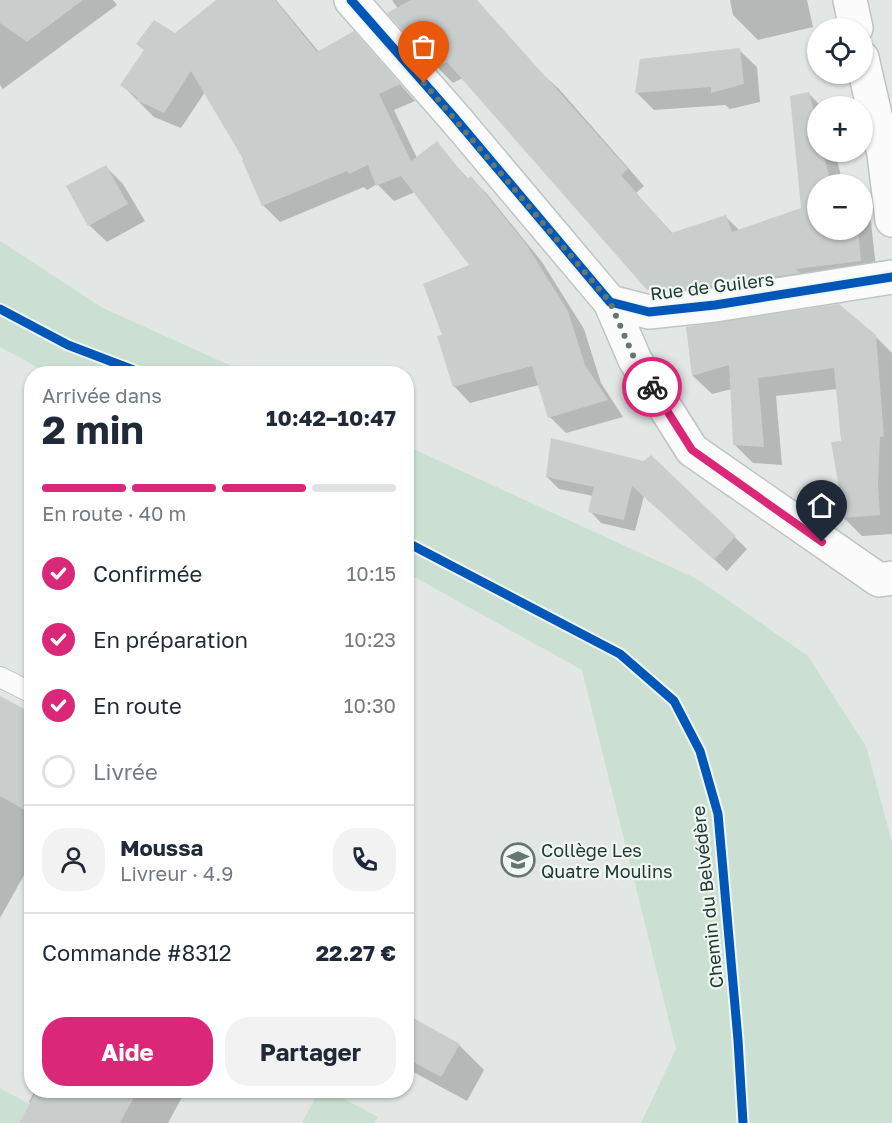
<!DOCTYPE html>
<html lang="fr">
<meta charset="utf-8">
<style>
:root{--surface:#fff;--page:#f2f2f3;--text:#1f2937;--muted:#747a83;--line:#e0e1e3;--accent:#db2777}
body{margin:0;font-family:"Golos Text",sans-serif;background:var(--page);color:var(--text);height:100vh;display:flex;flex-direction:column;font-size:22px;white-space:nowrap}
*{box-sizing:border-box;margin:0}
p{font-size:20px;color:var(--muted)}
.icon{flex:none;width:33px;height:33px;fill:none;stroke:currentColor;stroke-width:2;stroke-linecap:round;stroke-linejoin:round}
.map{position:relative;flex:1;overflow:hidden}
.details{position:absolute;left:24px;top:366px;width:390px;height:732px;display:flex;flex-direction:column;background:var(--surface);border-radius:24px;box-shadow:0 2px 4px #0004}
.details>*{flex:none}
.fabs{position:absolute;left:807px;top:18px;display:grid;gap:12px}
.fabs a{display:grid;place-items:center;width:66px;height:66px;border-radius:50%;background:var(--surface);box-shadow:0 2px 4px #0004;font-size:30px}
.pin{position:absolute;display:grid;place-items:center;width:51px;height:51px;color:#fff;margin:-62px -26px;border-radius:50% 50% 50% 0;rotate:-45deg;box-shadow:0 0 6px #0007}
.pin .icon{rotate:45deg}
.courier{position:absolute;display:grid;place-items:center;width:60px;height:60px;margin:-30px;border:4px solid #db2777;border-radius:50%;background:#fff;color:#222;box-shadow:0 2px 8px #0007}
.overview em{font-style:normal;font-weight:700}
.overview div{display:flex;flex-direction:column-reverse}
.overview{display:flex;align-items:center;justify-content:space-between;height:102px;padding:0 18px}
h1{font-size:39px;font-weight:700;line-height:45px}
.bar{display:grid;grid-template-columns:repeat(4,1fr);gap:9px 6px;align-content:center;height:72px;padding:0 18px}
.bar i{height:8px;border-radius:4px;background:var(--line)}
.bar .on{background:var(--accent)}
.bar p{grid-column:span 4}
.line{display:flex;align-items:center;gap:15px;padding:0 18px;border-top:2px solid var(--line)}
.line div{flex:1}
.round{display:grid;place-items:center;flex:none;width:63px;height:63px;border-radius:24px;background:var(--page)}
ol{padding:0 18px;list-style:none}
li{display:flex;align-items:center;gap:18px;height:66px}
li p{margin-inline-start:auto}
li .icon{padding:6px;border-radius:50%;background:var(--accent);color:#fff;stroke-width:4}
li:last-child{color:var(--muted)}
li i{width:33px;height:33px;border:3px solid var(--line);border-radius:50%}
.button{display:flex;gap:12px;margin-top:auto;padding:12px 18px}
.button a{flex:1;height:69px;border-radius:24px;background:var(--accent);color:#fff;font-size:24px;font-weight:700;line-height:69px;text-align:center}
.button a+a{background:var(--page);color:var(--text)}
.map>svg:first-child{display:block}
</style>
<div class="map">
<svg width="892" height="1123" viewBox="0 0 892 1123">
<rect width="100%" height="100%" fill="#e2e7e5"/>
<!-- green -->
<g fill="#cbe0d2">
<polygon points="0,241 103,308 247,373 48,373 0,347"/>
<polygon points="407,446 697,579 807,655 866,746 892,842 892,1123 641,1123 676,1049 582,670 407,573"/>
<polygon points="0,1088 29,1104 19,1123 0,1123"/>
<polygon points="319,1091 329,1091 378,1117 374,1123 302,1123"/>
</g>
<!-- shadow -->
<g fill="#0003">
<polygon points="0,0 113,0 117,5 3,89 0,85"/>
<polygon points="218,0 276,0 319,52 370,50 415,101 394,110 417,158 436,143 469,180 471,178 487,194 542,262 584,329 601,383 623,417 566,433 550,417 539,385 470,403 454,386 444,336 471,266 415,192 394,201 377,184 367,190 364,187 280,222 263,205 246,160 205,92 181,128 154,117 122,85 176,35"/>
<polygon points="392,0 469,0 480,5 541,73 559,89 644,186 636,193 673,234 726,217 740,231 803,209 809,94 821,106 818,106 818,152 835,152 843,184 818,184 818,230 862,230 862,197 869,204 877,277 665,306 463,78 453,83 436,66"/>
<polygon points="730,0 807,0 813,27 758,40 733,15"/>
<polygon points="739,50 757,67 760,102 730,109 725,105 654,110 637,93"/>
<polygon points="106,167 123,184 145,221 107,242 89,225"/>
<polygon points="688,328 875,336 892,353 892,534 862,536 843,517 842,442 837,389 776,396 782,465 753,463 734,444 732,389 712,394 693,376"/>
<polygon points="651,457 747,549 727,571 644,496 635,531 601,523 590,511 593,496 559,489 547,477 644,463"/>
<polygon points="0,697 32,715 32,861 0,918"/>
<polygon points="406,1016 459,1045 484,1070 467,1101 406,1068"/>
<polygon points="35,1090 186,1090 168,1123 20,1123 31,1104 29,1102"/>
</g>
<!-- building -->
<g fill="#c9cecc">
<polygon points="0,0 83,0 27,42 0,23"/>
<polygon points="216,0 275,0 317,52 354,31 400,84 379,94 411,161 437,141 467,179 471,176 526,244 568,311 585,365 608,400 548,418 532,366 453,387 437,336 442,335 423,284 469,265 401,176 376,186 368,165 349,174 347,171 262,206 242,160 243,159 191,71 164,113 136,100 138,98 120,85 144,50 136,44 154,20 175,33"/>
<polygon points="411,0 477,0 628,169 621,175 671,233 726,215 732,232 801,208 790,96 809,92 818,127 818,152 823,152 831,184 818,184 818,230 858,230 861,261 796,269 800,273 713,286 682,290 681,285 647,290 447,62 435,67 387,13"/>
<polygon points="740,48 744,84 711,93 711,87 635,93 640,59"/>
<polygon points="106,165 128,204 88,226 66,186"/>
<polygon points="839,304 876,335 884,437 880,437 878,484 880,515 842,518 839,488 831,442 841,441 834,368 758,378 764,447 733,445 730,381 728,381 730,380 729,365 692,376 686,327"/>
<polygon points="551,438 644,461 651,455 736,536 714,560 632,486 624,520 588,512 594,487 546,477"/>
<polygon points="0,696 32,713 32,814 0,796"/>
<polygon points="406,1014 460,1044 441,1077 406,1058"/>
<polygon points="37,1090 138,1090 120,1123 19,1123"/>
</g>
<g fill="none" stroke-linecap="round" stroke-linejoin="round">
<defs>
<polyline id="lane" points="0,677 32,693"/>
<g id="street">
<polyline points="850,0 856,28"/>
<polyline points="862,58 884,154 892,220"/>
<polyline points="610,302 635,360 692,450 879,580 892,578"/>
</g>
<polyline id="secondary" points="351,0 454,117 610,302 649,312 715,305 892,277"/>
</defs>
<!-- lane casing -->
<use href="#lane" stroke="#bfc4c2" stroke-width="22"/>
<!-- street casing -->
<use href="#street" stroke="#bfc4c2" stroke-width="36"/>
<!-- secondary casing -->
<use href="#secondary" stroke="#bec5c2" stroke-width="36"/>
<!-- path -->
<g stroke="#c0c7c6" stroke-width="4" stroke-dasharray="3 4.5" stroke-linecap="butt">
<polyline points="0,309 68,345 144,374"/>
<polyline points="406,542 620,654 674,701 700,751 718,814 738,1040 743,1123"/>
</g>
<!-- lane -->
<use href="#lane" stroke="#fbfbfb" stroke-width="20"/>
<!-- street -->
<use href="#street" stroke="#fbfbfb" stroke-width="33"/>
<!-- secondary -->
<use href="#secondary" stroke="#fbfbfb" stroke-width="33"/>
<defs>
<g id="cycleway">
<polyline points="351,0 454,117 610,302 649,312 715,305 892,277"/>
<polyline points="0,309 68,345 144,374"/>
<polyline points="406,542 620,654 674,701 700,751 718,814 738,1040 743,1123"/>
</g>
</defs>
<!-- cycleway casing -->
<use href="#cycleway" stroke="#f0f7f3" stroke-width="13"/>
<!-- cycleway -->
<use href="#cycleway" stroke="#0057b8" stroke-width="9"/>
</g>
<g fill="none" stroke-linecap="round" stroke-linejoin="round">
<!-- done -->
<polyline stroke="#657671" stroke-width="6" stroke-dasharray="0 10.8" points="424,83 610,302 635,360 652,387"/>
<!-- route -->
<polyline stroke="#db2777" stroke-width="8" points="652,387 692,450 822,542"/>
</g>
<!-- icons -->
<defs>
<symbol id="school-ring" viewBox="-11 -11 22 22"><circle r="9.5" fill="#f0f7f3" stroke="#657671" stroke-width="1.5"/><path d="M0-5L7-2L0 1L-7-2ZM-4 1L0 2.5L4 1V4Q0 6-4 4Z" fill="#657671"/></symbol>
</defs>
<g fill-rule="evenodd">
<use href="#school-ring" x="499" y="841" width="38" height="38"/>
</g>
<g text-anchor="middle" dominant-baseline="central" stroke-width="4.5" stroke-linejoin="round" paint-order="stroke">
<!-- street labels -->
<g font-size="18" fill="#213933" stroke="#f0f7f3">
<text transform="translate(712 286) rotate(-7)">Rue de Guilers</text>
<text transform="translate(707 897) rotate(-96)">Chemin du Belvédère</text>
</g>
<!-- poi labels -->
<g font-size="18" fill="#213933" stroke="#f0f7f3" text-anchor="start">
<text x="541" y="850">Collège Les<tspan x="541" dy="21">Quatre Moulins</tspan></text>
</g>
</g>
</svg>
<div class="fabs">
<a><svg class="icon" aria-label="locate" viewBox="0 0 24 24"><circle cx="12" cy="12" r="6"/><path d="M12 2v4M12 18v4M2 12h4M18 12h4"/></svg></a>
<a>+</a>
<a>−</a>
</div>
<div class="pin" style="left:424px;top:83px;background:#ea580c"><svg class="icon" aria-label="bag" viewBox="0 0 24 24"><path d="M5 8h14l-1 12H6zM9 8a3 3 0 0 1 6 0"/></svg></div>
<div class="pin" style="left:822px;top:542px;background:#1f2937"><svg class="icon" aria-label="home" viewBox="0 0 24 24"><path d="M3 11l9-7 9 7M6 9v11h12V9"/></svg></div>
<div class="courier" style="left:652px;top:387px"><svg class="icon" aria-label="bike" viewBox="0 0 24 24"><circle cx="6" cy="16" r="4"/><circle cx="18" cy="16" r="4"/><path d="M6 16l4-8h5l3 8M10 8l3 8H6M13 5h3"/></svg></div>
<section class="details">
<div class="overview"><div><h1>2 min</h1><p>Arrivée dans</p></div><em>10:42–10:47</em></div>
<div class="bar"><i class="on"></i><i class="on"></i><i class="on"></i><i></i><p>En route · 40 m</p></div>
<ol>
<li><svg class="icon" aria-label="check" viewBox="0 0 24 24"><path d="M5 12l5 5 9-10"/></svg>Confirmée<p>10:15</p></li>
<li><svg class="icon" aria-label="check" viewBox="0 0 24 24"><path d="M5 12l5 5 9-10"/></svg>En préparation<p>10:23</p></li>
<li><svg class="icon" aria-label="check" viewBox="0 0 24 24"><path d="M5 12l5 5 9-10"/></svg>En route<p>10:30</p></li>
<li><i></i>Livrée</li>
</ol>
<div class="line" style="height:108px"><a class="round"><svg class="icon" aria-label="person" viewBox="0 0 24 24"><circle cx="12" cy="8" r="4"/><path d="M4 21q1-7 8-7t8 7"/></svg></a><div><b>Moussa</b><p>Livreur · 4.9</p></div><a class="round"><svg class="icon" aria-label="phone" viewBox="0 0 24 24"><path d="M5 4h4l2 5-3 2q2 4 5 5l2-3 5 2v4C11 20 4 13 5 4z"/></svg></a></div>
<div class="line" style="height:78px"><div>Commande #8312</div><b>22.27 €</b></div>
<div class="button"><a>Aide</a><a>Partager</a></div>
</section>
</div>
